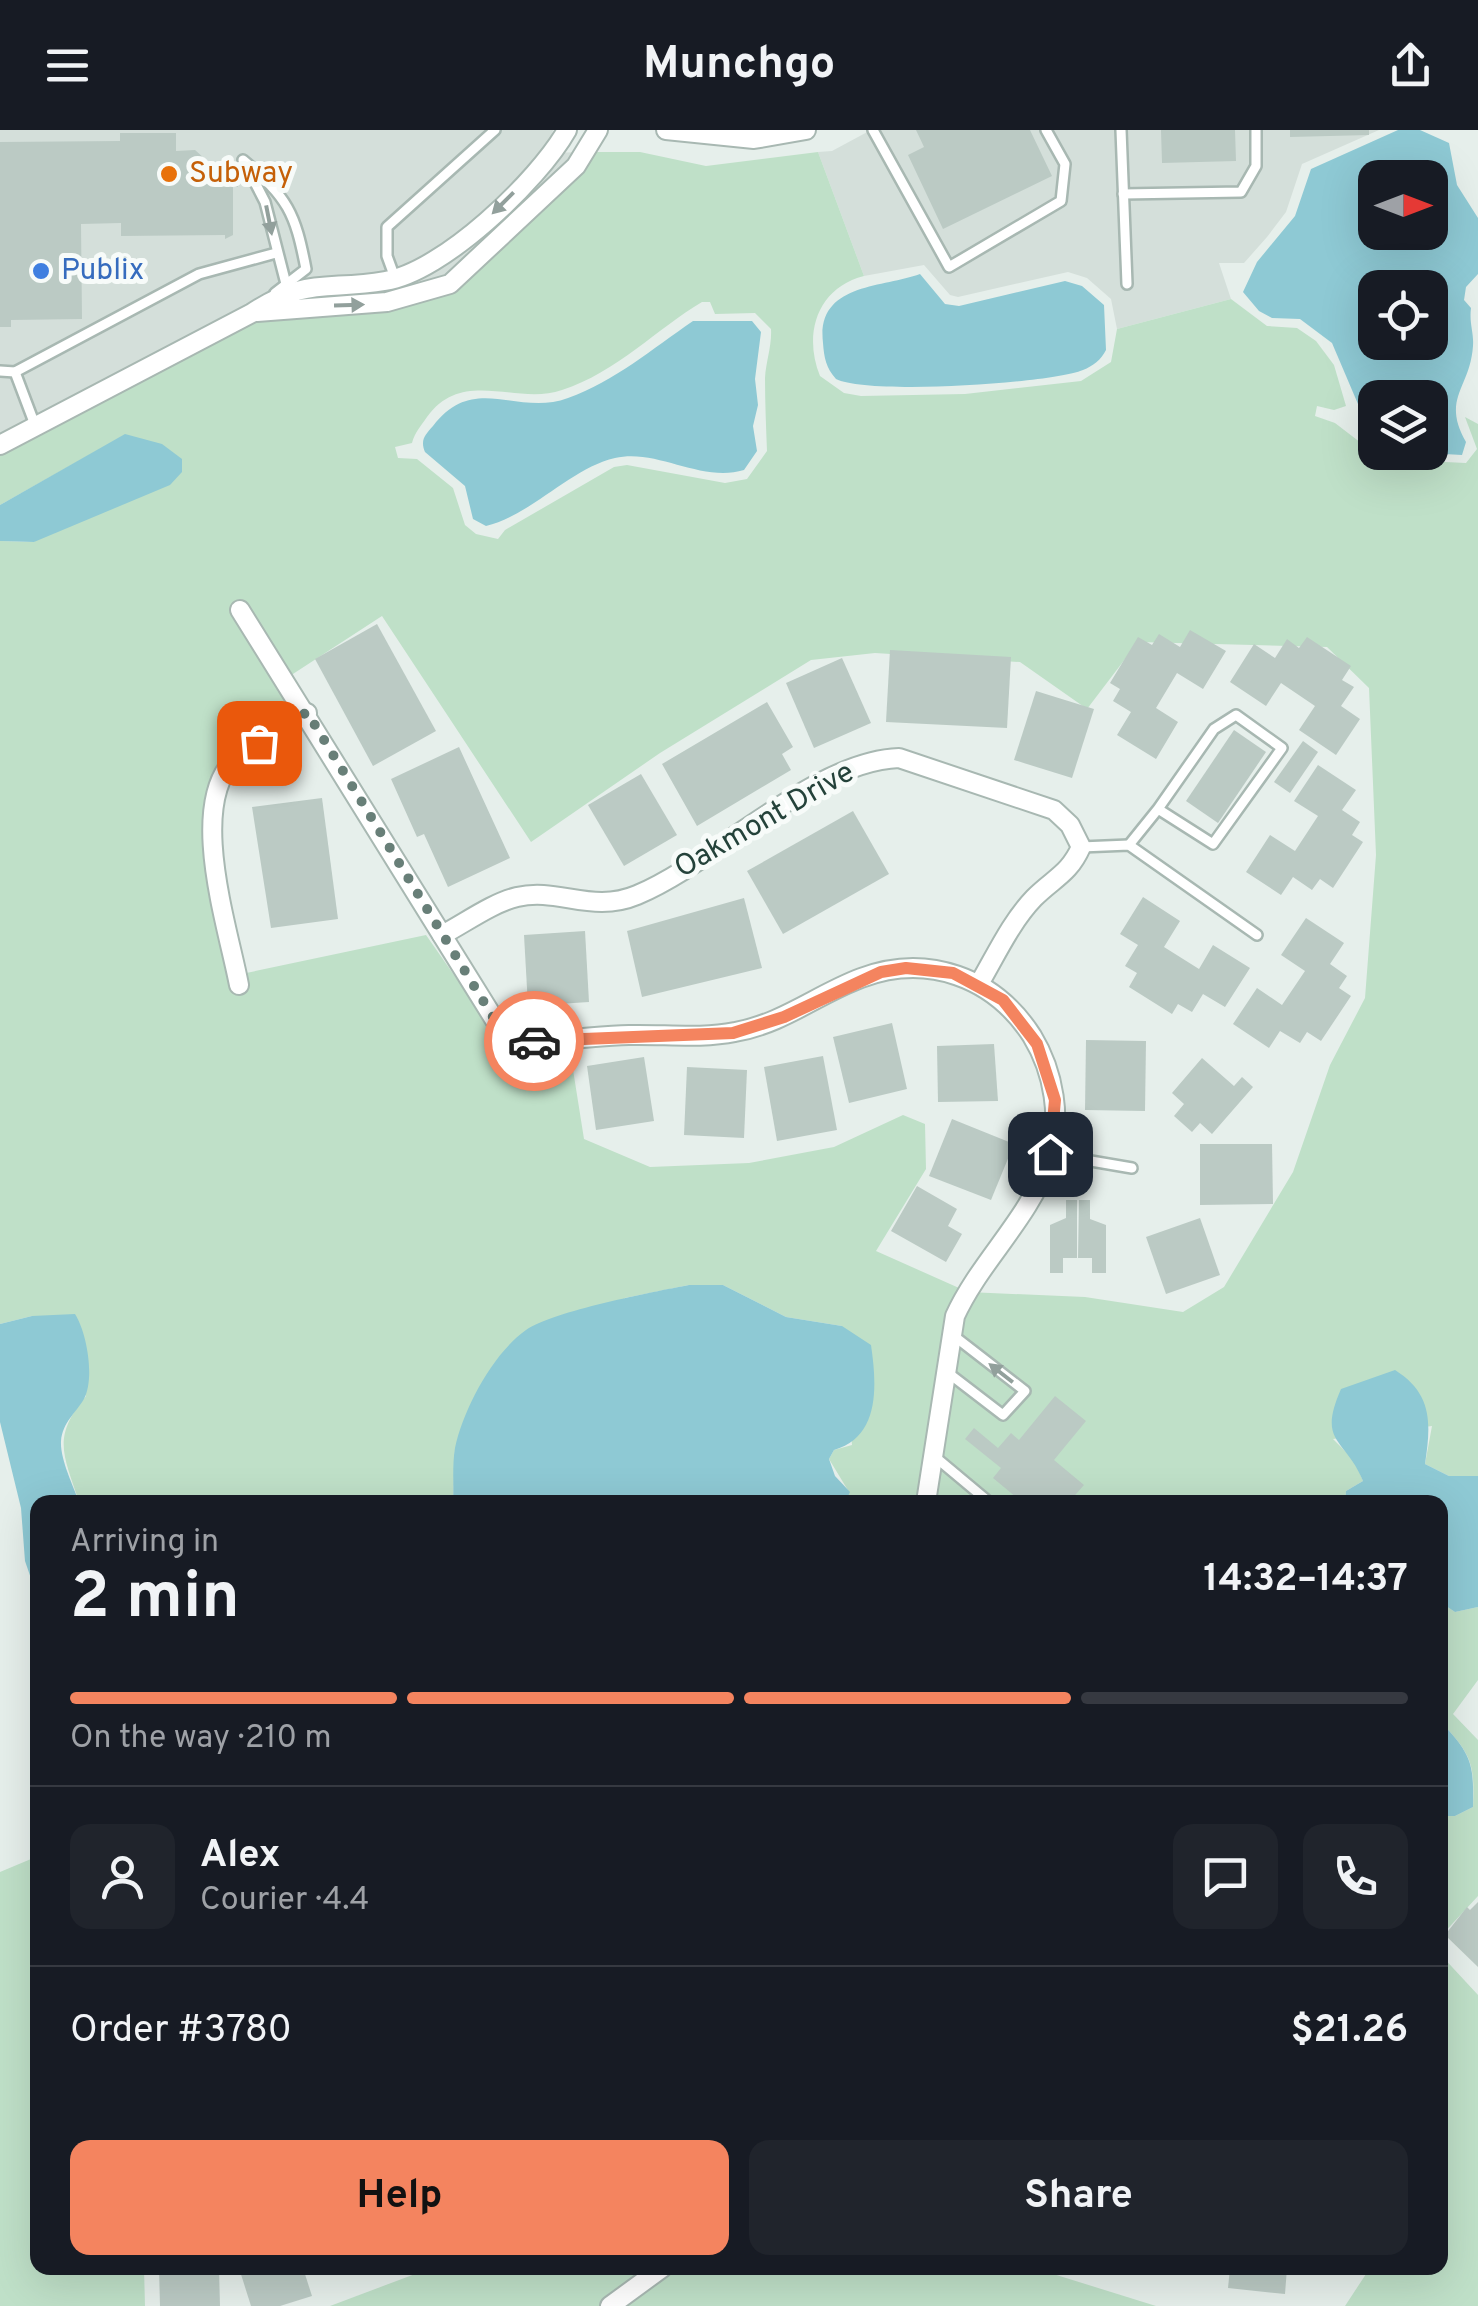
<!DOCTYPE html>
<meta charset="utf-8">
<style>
:root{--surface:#171b24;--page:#20242c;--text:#f1f3f6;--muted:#9ea1a6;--line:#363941;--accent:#f4845f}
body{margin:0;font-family:Overpass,sans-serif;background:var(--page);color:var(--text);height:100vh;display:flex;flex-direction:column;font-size:38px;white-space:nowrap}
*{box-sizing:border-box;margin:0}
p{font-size:32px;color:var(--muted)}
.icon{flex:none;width:55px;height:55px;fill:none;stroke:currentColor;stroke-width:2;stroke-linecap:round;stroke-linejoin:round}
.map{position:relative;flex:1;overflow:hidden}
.details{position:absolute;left:30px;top:1365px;width:1418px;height:780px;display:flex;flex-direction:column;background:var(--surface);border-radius:20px;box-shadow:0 10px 40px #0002}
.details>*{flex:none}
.needle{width:65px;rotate:90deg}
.buttons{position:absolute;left:1358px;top:30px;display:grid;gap:20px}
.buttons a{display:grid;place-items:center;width:90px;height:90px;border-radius:20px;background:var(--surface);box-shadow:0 10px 40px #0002;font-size:50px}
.pin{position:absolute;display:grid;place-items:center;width:85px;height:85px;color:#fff;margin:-42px;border-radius:20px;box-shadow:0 5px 15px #0006}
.courier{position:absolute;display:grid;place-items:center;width:100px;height:100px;margin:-50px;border:8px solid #f4845f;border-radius:50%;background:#fff;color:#222;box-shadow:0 2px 12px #0007}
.head em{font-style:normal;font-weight:700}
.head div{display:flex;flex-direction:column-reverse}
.head{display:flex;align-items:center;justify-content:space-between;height:170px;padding:0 40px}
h1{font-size:65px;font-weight:700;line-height:75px}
.bar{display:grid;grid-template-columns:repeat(4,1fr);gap:15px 10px;align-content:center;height:120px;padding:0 40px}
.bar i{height:12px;border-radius:8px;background:var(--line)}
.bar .selected{background:var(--accent)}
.bar p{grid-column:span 4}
.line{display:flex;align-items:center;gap:25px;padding:0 40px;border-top:2px solid var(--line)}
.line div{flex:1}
.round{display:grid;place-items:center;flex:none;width:105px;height:105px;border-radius:20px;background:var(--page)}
.cta{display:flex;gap:20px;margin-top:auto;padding:20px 40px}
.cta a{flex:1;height:115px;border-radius:20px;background:var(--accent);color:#111;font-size:40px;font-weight:700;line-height:115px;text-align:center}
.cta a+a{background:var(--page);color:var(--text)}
header{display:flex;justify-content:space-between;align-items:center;height:130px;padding:0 40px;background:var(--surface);font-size:45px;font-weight:700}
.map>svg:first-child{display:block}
</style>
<header><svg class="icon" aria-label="menu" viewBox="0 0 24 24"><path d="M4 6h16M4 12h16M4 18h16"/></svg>Munchgo<svg class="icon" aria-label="share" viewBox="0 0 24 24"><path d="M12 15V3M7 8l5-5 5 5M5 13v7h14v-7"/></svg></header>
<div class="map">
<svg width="1478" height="2176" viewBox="0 0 1478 2176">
<rect width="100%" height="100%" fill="#e6efeb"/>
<!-- built -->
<g fill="#d4dfda">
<polygon points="0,0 553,0 547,23 586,22 483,129 411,171 0,317"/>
<polygon points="871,0 1379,0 1302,34 1286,82 1267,107 1244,133 1219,133 1231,169 1117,199 1111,169 1087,148 1068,142 958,167 950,165 924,135 864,146 818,22 832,21"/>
</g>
<!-- green -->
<g fill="#bfe0c8" fill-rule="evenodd">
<path d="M586,22H640L706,36L818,22L864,146C817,158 803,204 820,246L844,263L861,266L965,264L1081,251L1111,232L1117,199L1231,169L1267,196L1297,198L1316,211L1334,235L1346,276L1334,280L1317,276L1315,286L1335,293L1382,329L1466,333L1477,319L1465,287L1478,294V1346H1449L1425,1334L1432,1296L1333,1309L1355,1331L1363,1351L1346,1361L1345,1372H845L849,1362L829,1329L834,1320L852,1315L842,1196L786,1187L723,1155H689L625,1168L455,1319L453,1372H79C64,1325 51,1308 86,1266L32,1186L0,1194V411L34,412L125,305L0,375V317L262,182L412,171L483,129ZM702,172H710L715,184L755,183L771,199C772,216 766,231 765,248C765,272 766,296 767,321L747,349L725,353L627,335L614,337L505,400L498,409L476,404L465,395L453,358L417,329L398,328L395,317L412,313C415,302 421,296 427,287C463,237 516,276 562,260C616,243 659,197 702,172ZM382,486L531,712L660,623L811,530L875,523L1020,532L1087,579L1138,512L1327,517L1369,558L1376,725L1365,868L1330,935L1293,1042L1224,1157L1183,1182L1085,1167L968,1162L876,1121L926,1039L925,994L903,985L834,1017L749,1033L650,1037L584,1009L571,927L503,915L426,805L227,847L203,677L298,593L276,555Z"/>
<path d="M1440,1472L1455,1482L1478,1477V1550L1453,1584L1478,1610V1766L1440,1807V1686H1455L1473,1677C1475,1632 1471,1624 1440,1591Z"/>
<polygon points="31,1729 38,1782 38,2138 144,2138 145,2176 0,2176 0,1742"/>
<polygon points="1440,1824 1478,1865 1478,2176 1345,2176 1370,2138 1440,2138"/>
<polygon points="431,2138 1034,2138 1156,2176 330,2176"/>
</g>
<!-- water -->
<g fill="#8ec9d4" fill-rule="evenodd">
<path d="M1398,0H1420L1449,13L1457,55L1478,88V144L1466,157L1464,170L1471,178C1469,194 1474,202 1473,216C1470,259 1441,268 1466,312L1462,325L1427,323L1430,268H1375V314L1332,213L1300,189L1272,188L1259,181L1243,162L1257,132L1295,86L1311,39ZM1375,48H1430V102H1375ZM1375,158H1430V212H1375Z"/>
<path d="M920,144L945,174L959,176L1065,151L1082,156L1104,175L1106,220C1101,230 1093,236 1083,240C1048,254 867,265 836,249C826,238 824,227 823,213C816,153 882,158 920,144Z"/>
<path d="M693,191H752L761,202L755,249L758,275L753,296L757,321L744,340C701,353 657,318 615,328C571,338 533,384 486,396L473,389L465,356L425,322C420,310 425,305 433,296C474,242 517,287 568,268C615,251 652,219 693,191Z"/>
<polygon points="125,304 162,314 182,329 182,342 170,355 34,412 0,411 0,375"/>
<path d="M689,1155H723L786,1187L842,1196L871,1215C877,1256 880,1307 834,1320L829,1329L835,1346L850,1362L845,1372H453C454,1355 452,1335 455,1318C463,1280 492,1224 526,1200C553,1181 653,1162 689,1155Z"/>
<path d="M75,1184C87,1203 95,1248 84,1269C75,1284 63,1292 61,1311C60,1329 73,1355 79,1372H38L37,1466L25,1431L21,1378L0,1292V1194L32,1186Z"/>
<path d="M1395,1240C1433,1264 1431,1294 1425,1334L1449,1346H1478V1477L1455,1482L1440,1472V1372H1345L1346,1361L1363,1351C1345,1307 1317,1314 1341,1259Z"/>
<path d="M1440,1591C1471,1624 1474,1632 1473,1677L1455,1686H1440Z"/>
</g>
<!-- building -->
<g fill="#bbcac4">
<polygon points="916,0 1030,0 1052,46 943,99 908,25 924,17"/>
<polygon points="1161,0 1235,0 1236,31 1162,33"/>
<polygon points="1290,0 1369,0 1369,5 1290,7"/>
<polygon points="120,3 176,3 176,21 195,20 205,29 205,40 224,40 237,48 238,57 233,57 233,105 225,109 225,105 121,106 121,93 81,94 82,189 11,190 11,197 0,197 0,12 120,11"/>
<polygon points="377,494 436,601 373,636 315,529"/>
<polygon points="1190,500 1226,521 1203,559 1177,543 1156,578 1178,592 1156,629 1117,605 1131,582 1113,571 1120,559 1110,553 1138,507 1152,515 1159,504 1180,517"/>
<polygon points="1307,507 1351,536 1342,550 1354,557 1341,576 1360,589 1336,625 1299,600 1315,576 1281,553 1266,576 1230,552 1254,514 1275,528 1287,509 1299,518"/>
<polygon points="890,520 1011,527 1007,598 886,592"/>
<polygon points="842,528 871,593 814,618 786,553"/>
<polygon points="1036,561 1094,579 1072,648 1014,630"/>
<polygon points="767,572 793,617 782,624 791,640 697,696 662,634"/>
<polygon points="1234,600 1266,622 1218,693 1186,671"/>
<polygon points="1303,611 1318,622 1290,663 1274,652"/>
<polygon points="459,617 510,728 448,757 424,704 417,707 391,649"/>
<polygon points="1318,635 1356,660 1342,680 1360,692 1352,705 1363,712 1333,758 1320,749 1312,760 1293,747 1281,765 1246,742 1270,705 1295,721 1318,686 1294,671"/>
<polygon points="641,644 677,705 624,736 588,675"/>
<polygon points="322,668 338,789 271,798 252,677"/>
<polygon points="853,681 889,744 783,804 747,741"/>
<polygon points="1143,767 1180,791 1164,817 1199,839 1213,815 1250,838 1225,877 1203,864 1192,882 1178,874 1172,884 1129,857 1137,843 1125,836 1138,815 1120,804"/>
<polygon points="744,768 762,838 642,867 627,801"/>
<polygon points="1306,788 1344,813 1330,834 1347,846 1339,858 1351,866 1321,911 1307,902 1300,913 1280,901 1269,918 1233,894 1257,858 1282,875 1305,841 1281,825"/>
<polygon points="585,801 589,872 528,876 524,805"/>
<polygon points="892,893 907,959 849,973 833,907"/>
<polygon points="1086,910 1146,911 1145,981 1085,980"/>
<polygon points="994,914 998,971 938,972 937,916"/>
<polygon points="823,926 837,1000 777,1011 764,937"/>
<polygon points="644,927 654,991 596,1000 587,936"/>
<polygon points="1202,928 1234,956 1242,947 1253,957 1212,1004 1200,993 1192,1002 1174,986 1184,974 1172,963"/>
<polygon points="687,937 747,940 744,1008 684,1005"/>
<polygon points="952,989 1014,1014 991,1070 929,1046"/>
<polygon points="1200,1014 1272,1014 1273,1074 1200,1075"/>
<polygon points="917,1056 957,1079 948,1096 962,1104 946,1132 891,1101"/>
<polygon points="1066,1070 1077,1070 1077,1128 1063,1128 1063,1143 1050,1143 1050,1095 1066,1088"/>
<polygon points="1079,1070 1090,1070 1090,1089 1106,1095 1106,1143 1092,1143 1092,1128 1078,1128"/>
<polygon points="1200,1088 1220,1145 1166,1164 1146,1107"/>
<polygon points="1055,1266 1086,1291 1054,1330 1084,1355 1069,1372 1022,1372 993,1348 1001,1338 965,1309 974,1298 998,1318 1011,1303 1019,1310"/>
<polygon points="1478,1772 1478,1837 1445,1805 1467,1777 1470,1780"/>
<polygon points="159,2138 219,2138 220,2176 160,2176"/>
<polygon points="239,2138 303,2138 312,2166 280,2176 251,2176"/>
<polygon points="1230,2138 1287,2138 1285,2164 1228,2158"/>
</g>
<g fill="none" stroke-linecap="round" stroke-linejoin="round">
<defs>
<g id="lane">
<polyline points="873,0 949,137 1061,71 1065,34 1046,0"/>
<polyline points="1121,0 1127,154"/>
<path d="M243,30C288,68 295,82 306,139L275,163"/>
<polyline points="247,37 265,72 286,154"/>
<polyline points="1123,64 1241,62 1256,36 1256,0"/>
<polyline points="395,148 387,126 387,97 495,0"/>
<polyline points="0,241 15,242 199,144 276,123"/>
<polyline points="15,242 35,295"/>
<polyline points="1129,715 1158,679 1213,714 1282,618 1236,585 1214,599 1158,679"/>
<polyline points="1081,717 1129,715 1257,805"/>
<polyline points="1050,1024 1132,1038"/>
<polyline points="947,1242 1003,1285 1025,1261 954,1206"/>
<polyline points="934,1326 989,1372"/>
</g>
<g id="street">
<polyline points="666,0 754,9 806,0"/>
<polyline points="257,182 387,172 450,154 576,36 598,0"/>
<path d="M0,315L252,183C306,147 326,161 385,151C443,142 538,51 567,0"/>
<path d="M240,480L496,892L516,909C554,913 591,906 629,905C664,904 701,909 735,902C782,894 818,864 861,848C927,823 994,847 1032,906C1054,942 1062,989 1049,1030C1030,1088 980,1131 955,1186L926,1372"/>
<path d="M442,805C465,793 492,773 517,767C558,757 592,784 637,765C716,732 814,631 899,628L1054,680L1070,695L1081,717C1069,744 1054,748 1034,768C1011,792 996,825 979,854"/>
<path d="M239,855C228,797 187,675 235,629C254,610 284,597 307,583"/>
<polyline points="610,2176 662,2138"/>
</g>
</defs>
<!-- lane casing -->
<use href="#lane" stroke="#a8b8b2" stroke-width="14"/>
<!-- street casing -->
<use href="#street" stroke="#a8b8b2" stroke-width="22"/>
<!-- lane -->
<use href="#lane" stroke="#fff" stroke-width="9"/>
<!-- street -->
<use href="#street" stroke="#fff" stroke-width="18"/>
</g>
<!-- one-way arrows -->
<defs><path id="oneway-solid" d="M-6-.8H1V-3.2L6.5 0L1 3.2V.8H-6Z" transform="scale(2.5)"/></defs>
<g fill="#92a09c">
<use href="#oneway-solid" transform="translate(503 73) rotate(135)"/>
<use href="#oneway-solid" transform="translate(269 90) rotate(79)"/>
<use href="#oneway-solid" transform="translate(349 175) rotate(-2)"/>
<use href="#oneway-solid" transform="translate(1001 1243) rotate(-142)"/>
</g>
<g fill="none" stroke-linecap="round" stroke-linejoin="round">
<!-- done -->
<polyline stroke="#687f78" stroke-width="10" stroke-dasharray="0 18" points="259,613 307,582 496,892 516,909 534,911"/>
<!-- route -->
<polyline stroke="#f4845f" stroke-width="12" points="534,911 733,903 784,887 881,842 906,838 953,843 1003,870 1037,914 1055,970 1050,1024"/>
</g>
<!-- markers -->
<circle fill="#e8710a" stroke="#f7fbf9" stroke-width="4" cx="169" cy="44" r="10"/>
<circle fill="#3f7fe0" stroke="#f7fbf9" stroke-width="4" cx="41" cy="141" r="10"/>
<g text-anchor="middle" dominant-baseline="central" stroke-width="10" stroke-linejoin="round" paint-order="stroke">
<!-- food labels -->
<g font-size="30" fill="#c56008" stroke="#f7fbf9" text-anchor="start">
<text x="189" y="44">Subway</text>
</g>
<!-- shop labels -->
<g font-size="30" fill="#366cbe" stroke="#f7fbf9" text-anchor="start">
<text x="61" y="141">Publix</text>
</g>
<!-- street labels -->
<g font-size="30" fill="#24423a" stroke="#f7fbf9">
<text transform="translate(765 691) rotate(-30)">Oakmont Drive</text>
</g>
</g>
</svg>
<div class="buttons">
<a><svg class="needle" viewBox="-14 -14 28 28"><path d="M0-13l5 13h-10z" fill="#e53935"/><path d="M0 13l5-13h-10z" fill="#9ea1a6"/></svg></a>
<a><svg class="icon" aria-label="locate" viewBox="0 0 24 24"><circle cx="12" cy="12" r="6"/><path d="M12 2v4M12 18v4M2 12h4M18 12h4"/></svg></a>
<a><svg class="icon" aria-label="layers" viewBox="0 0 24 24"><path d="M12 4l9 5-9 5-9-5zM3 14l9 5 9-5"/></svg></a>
</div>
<div class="pin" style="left:259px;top:613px;background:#ea580c"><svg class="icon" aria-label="bag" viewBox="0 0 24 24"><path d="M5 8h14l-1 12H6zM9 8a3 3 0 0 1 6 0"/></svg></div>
<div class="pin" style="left:1050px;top:1024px;background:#1f2937"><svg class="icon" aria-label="home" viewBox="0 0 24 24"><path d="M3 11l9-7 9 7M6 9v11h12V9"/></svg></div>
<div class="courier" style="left:534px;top:911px"><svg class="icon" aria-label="car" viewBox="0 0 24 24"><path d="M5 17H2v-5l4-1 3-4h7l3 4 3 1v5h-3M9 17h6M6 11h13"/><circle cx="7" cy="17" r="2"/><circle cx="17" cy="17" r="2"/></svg></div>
<section class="details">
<div class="head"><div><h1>2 min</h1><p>Arriving in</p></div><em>14:32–14:37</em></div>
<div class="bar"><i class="selected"></i><i class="selected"></i><i class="selected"></i><i></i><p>On the way · 210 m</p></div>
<div class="line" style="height:180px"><a class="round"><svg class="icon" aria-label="person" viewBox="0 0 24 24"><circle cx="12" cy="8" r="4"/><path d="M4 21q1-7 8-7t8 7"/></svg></a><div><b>Alex</b><p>Courier · 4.4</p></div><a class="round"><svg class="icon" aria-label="chat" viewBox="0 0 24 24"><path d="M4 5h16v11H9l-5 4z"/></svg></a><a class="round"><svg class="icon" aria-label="phone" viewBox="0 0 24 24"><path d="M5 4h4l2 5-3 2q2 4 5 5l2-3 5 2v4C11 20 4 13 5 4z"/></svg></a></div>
<div class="line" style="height:130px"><div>Order #3780</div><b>$21.26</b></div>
<div class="cta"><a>Help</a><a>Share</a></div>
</section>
</div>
